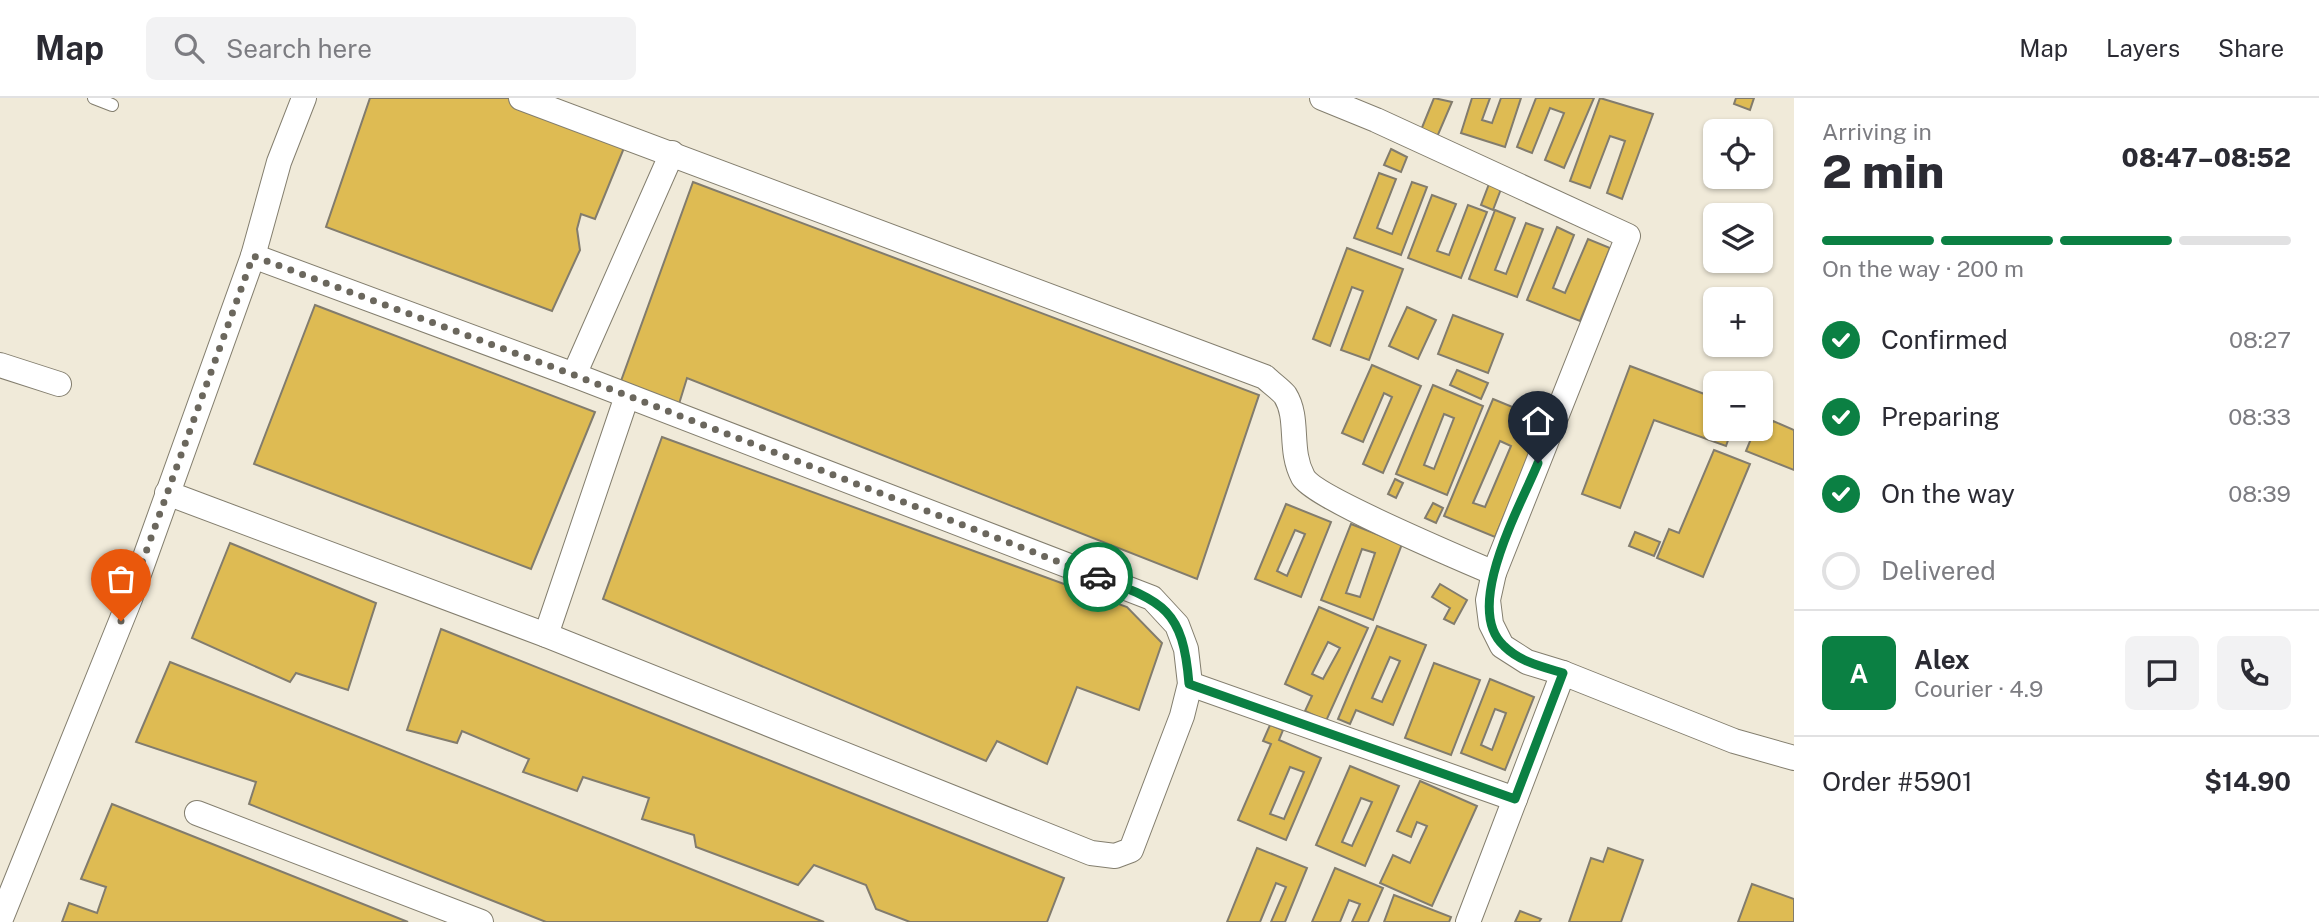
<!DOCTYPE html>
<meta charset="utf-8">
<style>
:root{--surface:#fff;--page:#f2f2f3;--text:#2b2b33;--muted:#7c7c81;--line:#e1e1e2;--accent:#0b8043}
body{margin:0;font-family:"Public Sans",sans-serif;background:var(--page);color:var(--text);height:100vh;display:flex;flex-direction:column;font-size:26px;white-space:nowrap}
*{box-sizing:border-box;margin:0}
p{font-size:23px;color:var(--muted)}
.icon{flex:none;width:38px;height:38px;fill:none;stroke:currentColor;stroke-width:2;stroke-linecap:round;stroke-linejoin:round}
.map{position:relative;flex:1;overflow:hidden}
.drawer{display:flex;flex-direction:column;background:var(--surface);width:525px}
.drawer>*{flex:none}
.fabs{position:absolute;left:1703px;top:21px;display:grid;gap:14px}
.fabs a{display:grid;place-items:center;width:70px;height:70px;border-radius:10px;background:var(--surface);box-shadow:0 2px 5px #0004;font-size:35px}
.pin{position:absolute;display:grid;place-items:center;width:60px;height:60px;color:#fff;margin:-72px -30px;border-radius:50% 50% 50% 0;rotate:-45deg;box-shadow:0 0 7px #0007}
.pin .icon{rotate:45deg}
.courier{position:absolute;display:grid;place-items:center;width:70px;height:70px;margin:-35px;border:5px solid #0b8043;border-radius:50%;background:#fff;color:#222;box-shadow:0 2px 9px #0007}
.headline em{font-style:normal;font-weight:800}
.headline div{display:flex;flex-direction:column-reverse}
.headline{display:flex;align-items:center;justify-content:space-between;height:119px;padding:0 28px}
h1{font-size:46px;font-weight:800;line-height:52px}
.bar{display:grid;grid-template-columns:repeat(4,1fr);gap:10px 7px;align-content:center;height:84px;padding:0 28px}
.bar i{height:9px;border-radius:5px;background:var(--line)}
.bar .active{background:var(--accent)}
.bar p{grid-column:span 4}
.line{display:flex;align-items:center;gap:18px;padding:0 28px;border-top:2px solid var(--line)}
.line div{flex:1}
.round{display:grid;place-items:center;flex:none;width:74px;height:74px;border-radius:10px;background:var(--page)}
ol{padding:0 28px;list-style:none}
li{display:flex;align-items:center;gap:21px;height:77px}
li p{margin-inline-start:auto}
li .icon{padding:7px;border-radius:50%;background:var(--accent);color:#fff;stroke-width:4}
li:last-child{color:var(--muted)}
li i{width:38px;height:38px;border:4px solid var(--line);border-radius:50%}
header{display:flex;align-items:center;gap:42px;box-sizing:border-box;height:98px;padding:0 35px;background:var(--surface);border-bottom:2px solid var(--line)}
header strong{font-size:33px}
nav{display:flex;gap:38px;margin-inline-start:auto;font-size:24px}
.search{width:490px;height:63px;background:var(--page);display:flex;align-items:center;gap:18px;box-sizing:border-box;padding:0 24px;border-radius:10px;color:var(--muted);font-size:26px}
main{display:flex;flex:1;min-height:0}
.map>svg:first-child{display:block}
</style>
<header>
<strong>Map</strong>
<div class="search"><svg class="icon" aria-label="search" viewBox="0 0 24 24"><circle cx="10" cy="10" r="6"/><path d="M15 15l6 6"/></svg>Search here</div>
<nav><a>Map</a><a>Layers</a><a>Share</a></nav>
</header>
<main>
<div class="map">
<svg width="1794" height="824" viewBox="0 0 1794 824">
<rect width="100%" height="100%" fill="#f0ead9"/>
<!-- building -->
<g fill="#debb53" stroke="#827c6d" stroke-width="2" fill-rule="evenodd">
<polygon points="370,0 510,0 626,45 595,121 581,116 577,131 580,152 552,213 326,129"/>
<polygon points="1434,0 1452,4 1437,39 1421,32"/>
<polygon points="1472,0 1490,0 1482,22 1492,25 1501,0 1521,0 1505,49 1461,35"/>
<polygon points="1536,0 1594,0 1564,70 1545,62 1564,15 1550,10 1532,55 1517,49"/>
<polygon points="1600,0 1653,16 1622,101 1607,95 1625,43 1610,38 1590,90 1570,83"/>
<polygon points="1736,0 1754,0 1750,12 1734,6"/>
<polygon points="1391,51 1407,59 1401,74 1384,67"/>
<polygon points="1379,75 1396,81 1377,130 1392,136 1412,84 1427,89 1401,157 1354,140"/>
<polygon points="693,84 1259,297 1197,481 687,280 679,306 621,283"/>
<polygon points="1489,86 1501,91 1493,112 1481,107"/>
<polygon points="1432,97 1456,106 1437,153 1449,157 1468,107 1487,114 1461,180 1408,160"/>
<polygon points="1495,112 1515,120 1495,172 1506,176 1526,125 1543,131 1517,199 1469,181"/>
<polygon points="1557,129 1574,137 1553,190 1565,195 1588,141 1610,150 1580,223 1527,202"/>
<polygon points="1347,150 1403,171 1369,262 1341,252 1363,193 1352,189 1330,248 1313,241"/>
<polygon points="315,207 595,314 531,471 254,366"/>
<polygon points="1407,209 1436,222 1418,261 1389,248"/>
<polygon points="1453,217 1503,236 1488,275 1438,256"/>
<polygon points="1372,267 1421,288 1383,375 1363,366 1392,299 1384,295 1363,344 1342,335"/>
<polygon points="1630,268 1715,300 1715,331 1732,331 1726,348 1654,322 1620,410 1582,396"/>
<polygon points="1457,272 1488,285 1481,301 1450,287"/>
<path d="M1433,287L1483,308L1447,397L1396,376ZM1444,316L1454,320L1434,371L1424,367Z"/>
<path d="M1493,301L1544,322L1495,439L1444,418ZM1500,343L1511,348L1485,409L1473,405Z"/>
<polygon points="1773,323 1794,332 1794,372 1746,353 1755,331 1768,335"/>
<polygon points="662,339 1127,509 1162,545 1139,612 1077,589 1047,666 997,643 986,663 603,501"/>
<polygon points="1714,352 1750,366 1703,479 1657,460 1669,431 1679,435"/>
<polygon points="1395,381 1403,385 1396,400 1388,396"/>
<polygon points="1433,405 1443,410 1436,425 1425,420"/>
<path d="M1286,406L1331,424L1301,499L1255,481ZM1295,432L1305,436L1287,478L1277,473Z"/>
<path d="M1351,426L1402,446L1373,522L1321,502ZM1362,451L1375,455L1360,499L1346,495Z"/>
<polygon points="1635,434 1660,444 1654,458 1629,448"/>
<polygon points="230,445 376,505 348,592 296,575 290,584 192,540"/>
<polygon points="1440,486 1467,502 1454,526 1444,521 1450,510 1432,499"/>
<path d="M1319,509L1368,530L1326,623L1305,613L1312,598L1285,586ZM1328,544L1340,550L1323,581L1312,576Z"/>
<path d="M1377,528L1426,547L1393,627L1356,612L1350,626L1338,621ZM1390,559L1400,563L1382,604L1372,600Z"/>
<polygon points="441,531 1064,780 1047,824 910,824 876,811 866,787 814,767 798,787 696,749 694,737 642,721 649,700 583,679 577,693 523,674 529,661 462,633 457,645 407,632"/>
<polygon points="170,564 824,824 546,824 249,706 256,684 136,644"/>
<polygon points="1434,565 1480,582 1451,657 1405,640"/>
<path d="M1490,581L1534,599L1505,672L1461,655ZM1495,611L1506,615L1492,652L1481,647Z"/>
<path d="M1270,627L1283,632L1279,642L1321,660L1286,742L1238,722L1271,646L1263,643ZM1290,669L1304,674L1284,721L1270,716Z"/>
<path d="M1350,668L1399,688L1365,768L1316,747ZM1361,700L1372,704L1352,748L1342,744Z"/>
<polygon points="1420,683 1477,708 1432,808 1380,785 1393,757 1410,765 1427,728 1417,724 1411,739 1397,733"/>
<polygon points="112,706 408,824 62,824 69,805 97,815 106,789 81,781"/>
<polygon points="1257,750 1307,770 1285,824 1271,824 1286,789 1276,785 1260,824 1227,824"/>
<polygon points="1608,750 1643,762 1621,824 1569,824 1591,760 1603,764"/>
<polygon points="1335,770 1383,790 1368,824 1352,824 1360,806 1349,802 1340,824 1312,824"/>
<polygon points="1752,786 1794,801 1794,824 1738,824"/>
<polygon points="1394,797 1451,819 1449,824 1384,824"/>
<polygon points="1520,813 1541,821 1539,824 1515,824"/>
</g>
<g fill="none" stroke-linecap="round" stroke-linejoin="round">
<defs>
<polyline id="lane" points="94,0 112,7"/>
<g id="street">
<path d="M521,0L1265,279C1271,285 1280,291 1285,297C1300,321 1288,351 1303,379C1314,399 1464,462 1494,475"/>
<polyline points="1322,0 1376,22 1628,138 1494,475 1488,502 1491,526 1502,548 1527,564 1563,575 1734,643 1794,660"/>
<polyline points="0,267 59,286"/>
<polyline points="574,277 672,55"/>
<polyline points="167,395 546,537 1091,755 1115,758 1131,752 1182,618 1190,586 1186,551 1177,527 1152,500 574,277 253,158"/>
<polyline points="546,537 627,298"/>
<polyline points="1190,586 1515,701"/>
<polyline points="197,715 481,824"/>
<polyline points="0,823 130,501 253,158 279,64 304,0"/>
<polyline points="1468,824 1563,575"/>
</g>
</defs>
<!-- lane casing -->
<use href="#lane" stroke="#837e6e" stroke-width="14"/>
<!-- street casing -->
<use href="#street" stroke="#837e6e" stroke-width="26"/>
<!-- lane -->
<use href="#lane" stroke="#fff" stroke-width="12"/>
<!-- street -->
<use href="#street" stroke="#fff" stroke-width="24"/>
</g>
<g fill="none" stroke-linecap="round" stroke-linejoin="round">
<!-- done -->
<polyline stroke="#6b675d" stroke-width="7" stroke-dasharray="0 12.6" points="121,523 253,158 574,277 1098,479"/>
<!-- route -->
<path stroke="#0b8043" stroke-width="9" d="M1098,479C1164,504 1183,511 1189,586L1515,701L1563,575C1543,569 1520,564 1504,548C1462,510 1521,407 1538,365"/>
</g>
</svg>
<div class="fabs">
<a><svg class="icon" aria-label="locate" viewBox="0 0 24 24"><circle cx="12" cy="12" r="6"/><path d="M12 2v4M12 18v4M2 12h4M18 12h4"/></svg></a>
<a><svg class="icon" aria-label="layers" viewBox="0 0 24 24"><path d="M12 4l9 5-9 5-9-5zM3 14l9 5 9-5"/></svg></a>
<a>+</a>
<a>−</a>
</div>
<div class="pin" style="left:121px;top:523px;background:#ea580c"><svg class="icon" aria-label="bag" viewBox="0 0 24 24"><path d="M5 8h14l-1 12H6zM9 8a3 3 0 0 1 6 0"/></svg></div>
<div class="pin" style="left:1538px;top:365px;background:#1f2937"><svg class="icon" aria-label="home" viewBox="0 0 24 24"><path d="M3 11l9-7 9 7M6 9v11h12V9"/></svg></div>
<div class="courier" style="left:1098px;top:479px"><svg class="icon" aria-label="car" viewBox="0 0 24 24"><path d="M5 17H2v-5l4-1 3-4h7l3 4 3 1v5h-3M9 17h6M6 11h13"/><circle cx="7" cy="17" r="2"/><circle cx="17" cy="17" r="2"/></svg></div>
</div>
<section class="drawer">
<div class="headline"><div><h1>2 min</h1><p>Arriving in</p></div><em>08:47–08:52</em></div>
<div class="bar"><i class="active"></i><i class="active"></i><i class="active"></i><i></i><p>On the way · 200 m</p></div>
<ol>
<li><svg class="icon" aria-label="check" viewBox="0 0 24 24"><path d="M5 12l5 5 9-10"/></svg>Confirmed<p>08:27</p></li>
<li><svg class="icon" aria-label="check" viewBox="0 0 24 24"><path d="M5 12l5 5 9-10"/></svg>Preparing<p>08:33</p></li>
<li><svg class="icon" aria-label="check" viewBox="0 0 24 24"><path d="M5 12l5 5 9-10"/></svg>On the way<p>08:39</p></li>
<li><i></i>Delivered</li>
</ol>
<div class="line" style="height:126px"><b class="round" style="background:var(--accent);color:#fff">A</b><div><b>Alex</b><p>Courier · 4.9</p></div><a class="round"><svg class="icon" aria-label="chat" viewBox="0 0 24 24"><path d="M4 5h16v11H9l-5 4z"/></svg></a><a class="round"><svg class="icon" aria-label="phone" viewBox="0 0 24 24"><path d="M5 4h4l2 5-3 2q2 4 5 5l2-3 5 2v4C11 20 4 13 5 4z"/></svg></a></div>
<div class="line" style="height:91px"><div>Order #5901</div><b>$14.90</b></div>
</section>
</main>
